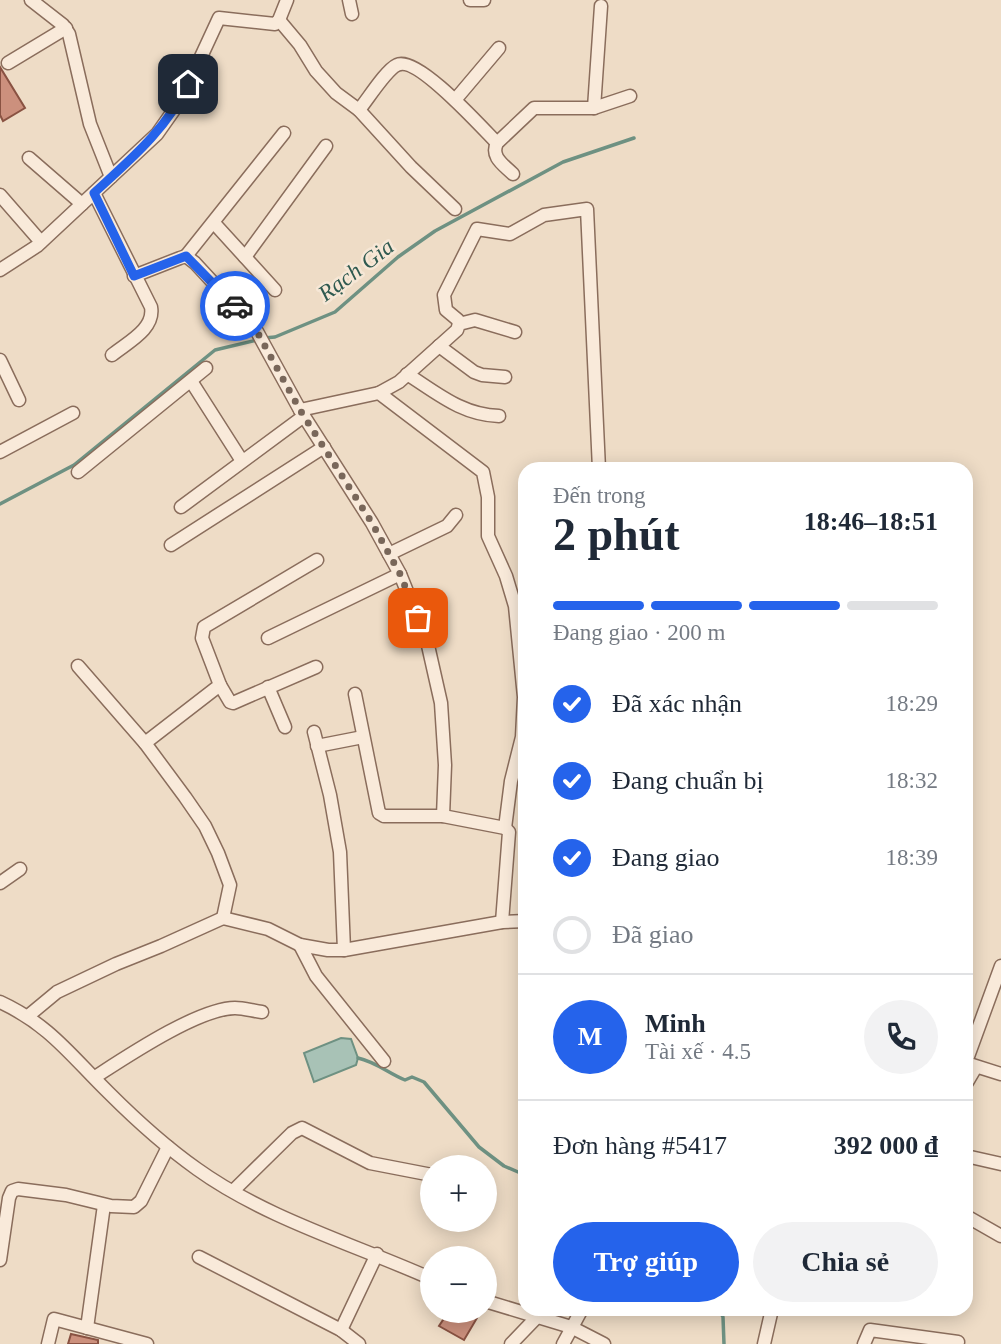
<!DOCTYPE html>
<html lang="vi">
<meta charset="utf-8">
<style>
:root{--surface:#fff;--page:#f2f2f3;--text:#1f2937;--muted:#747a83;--line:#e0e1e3;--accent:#2563eb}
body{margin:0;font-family:"Times New Roman",serif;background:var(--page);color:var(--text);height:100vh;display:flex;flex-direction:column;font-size:26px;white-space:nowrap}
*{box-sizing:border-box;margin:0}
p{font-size:23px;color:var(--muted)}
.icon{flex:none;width:38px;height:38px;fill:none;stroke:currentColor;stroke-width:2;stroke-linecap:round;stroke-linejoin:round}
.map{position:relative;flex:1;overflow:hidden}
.sheet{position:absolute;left:518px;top:462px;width:455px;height:854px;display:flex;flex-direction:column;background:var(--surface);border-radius:21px;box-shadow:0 4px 18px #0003}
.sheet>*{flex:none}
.buttons{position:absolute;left:420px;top:1155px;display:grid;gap:14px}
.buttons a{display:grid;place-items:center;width:77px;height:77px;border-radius:50%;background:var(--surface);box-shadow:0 4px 18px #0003;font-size:35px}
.pin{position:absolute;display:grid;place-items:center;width:60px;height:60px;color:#fff;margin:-30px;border-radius:14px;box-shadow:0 4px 10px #0006}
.courier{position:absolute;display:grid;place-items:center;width:70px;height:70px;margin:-35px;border:5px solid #2563eb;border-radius:50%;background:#fff;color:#222;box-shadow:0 2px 9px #0007}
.head em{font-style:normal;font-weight:700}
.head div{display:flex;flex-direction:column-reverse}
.head{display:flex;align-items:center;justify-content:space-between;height:119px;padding:0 35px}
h1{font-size:46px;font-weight:700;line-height:52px}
.bar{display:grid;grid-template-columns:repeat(4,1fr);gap:10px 7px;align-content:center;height:84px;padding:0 35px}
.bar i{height:9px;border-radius:5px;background:var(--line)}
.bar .current{background:var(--accent)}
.bar p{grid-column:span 4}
.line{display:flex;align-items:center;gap:18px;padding:0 35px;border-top:2px solid var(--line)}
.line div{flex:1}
.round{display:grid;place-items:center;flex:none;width:74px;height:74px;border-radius:37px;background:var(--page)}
ol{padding:0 35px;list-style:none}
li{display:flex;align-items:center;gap:21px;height:77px}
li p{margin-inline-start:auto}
li .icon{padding:7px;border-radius:50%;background:var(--accent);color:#fff;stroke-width:4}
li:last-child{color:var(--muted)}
li i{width:38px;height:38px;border:4px solid var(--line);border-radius:50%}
.button{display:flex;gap:14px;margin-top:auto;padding:14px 35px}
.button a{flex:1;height:80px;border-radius:42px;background:var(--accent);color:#fff;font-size:28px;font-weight:700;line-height:80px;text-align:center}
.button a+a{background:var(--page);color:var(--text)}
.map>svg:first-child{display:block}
</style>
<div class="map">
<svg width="1001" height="1344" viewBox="0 0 1001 1344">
<rect width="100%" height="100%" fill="#eedcc6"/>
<!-- water -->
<polygon fill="#a8c2b6" stroke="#6e9182" stroke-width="2" points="341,1038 351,1039 358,1058 356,1065 314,1082 304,1053"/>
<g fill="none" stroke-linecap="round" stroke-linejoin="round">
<!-- stream -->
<g stroke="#6e9182" stroke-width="3.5">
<polyline points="264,338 275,337 335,312 398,257 435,231 563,162 634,138"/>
<polyline points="0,504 74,465 215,350 257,340"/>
<path d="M358,1058C376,1062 388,1073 405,1080L412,1077L424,1082L479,1147L504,1166L525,1175"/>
<polyline points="711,1309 719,1310 723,1317 724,1344"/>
</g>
</g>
<!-- building -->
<g fill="#cc907d" stroke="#895242" stroke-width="2">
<polygon points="0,67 25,108 3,121 0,115"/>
<polygon points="449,1311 464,1311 477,1318 464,1340 439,1326"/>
<polygon points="71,1334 98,1340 98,1344 68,1344"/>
</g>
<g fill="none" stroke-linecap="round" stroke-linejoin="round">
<defs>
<g id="minor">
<polyline points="31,0 63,25 69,34 90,124 111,177"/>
<polyline points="349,0 352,14"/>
<polyline points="470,0 484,0"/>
<path d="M279,20L300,45L316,71L336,93L359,110C368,99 386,70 397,65C417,55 482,128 497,143"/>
<polyline points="8,63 66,28"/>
<polyline points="455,100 499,48"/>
<polyline points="594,108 601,6"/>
<polyline points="359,110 411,167 455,209"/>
<polyline points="29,158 82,204"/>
<path d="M513,174C504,165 490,157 497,143L534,108H594L630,96"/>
<path d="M94,193L151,307C155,329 128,342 112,355"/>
<polyline points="0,195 41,242"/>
<polyline points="214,223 275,290"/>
<polyline points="186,256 284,133"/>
<polyline points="245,257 326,146"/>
<polyline points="0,270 37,246 157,134 181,100 219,18 275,24 279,20 287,0"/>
<polyline points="134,276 180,258 186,256 195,263 255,328 300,410 372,523 400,574 427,641 441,703 445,765 443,816 505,828 509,832 502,922"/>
<polyline points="459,324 458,320 446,310 444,295 477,229 510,234 544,215 587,209 599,469"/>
<polyline points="439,346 474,372 482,375 505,377"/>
<polyline points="0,360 19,400"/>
<path d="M407,374C437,393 462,415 499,416"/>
<polyline points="191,381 242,461"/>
<polyline points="379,393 399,382 457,330 459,324 475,320 515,332"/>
<polyline points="300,410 379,393 483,472 488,497 488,536 506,576 515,606 524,697 522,737 511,781 505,828"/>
<polyline points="0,452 73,413"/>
<polyline points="78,472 206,368"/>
<polyline points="181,507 304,416"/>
<polyline points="171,545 324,447"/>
<polyline points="389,554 447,526 456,515"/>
<polyline points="268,638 400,574"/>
<polyline points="78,666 145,743"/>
<polyline points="220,685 230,702 233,703 316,667"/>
<polyline points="268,687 285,727"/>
<polyline points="355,694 379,813 384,816 443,816"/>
<polyline points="314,732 330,795 340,852 344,950"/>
<polyline points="317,746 363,737"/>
<polyline points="0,883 20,869"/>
<polyline points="223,918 230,885 218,853 205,826 185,797 145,743 220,685 202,638 204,627 317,560"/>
<polyline points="300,945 316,976 384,1061"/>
<path d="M0,1002C50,1025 71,1056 109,1093C136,1120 166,1147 197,1169C265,1218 356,1245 432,1279"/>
<polyline points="28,1016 57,992 116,964 161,946 223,918 268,929 300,945 328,950 344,950 502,922 525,921"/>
<polyline points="966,1062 1001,966"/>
<polyline points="966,1063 1001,1074"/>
<path d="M95,1077C126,1057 199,1008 235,1008C244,1008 253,1011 262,1012"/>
<polyline points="966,1084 976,1067"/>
<polyline points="966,1156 1001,1164"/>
<polyline points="233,1191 292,1133 302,1128 370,1163 432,1175"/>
<polyline points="966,1216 1001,1236"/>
<polyline points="199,1257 341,1330 359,1344"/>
<polyline points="0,1260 9,1198 12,1191 18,1189 66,1195 111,1206 134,1207 141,1201 168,1147"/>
<polyline points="485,1301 571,1327 604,1344"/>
<polyline points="87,1328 104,1205"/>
<polyline points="341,1330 377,1254"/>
<polyline points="48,1344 54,1319 147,1344"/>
<polyline points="511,1344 536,1318"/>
<polyline points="563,1344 582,1309"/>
<polyline points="764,1344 772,1309"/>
<polyline points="864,1344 870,1330 958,1342"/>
</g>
</defs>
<!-- minor casing -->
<use href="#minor" stroke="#8a6d5c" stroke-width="15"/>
<!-- minor -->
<use href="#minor" stroke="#f9eada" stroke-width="12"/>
</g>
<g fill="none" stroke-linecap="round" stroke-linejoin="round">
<!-- done -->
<polyline stroke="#79675a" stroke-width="7" stroke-dasharray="0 12.6" points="235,306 255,328 300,410 372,523 400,574 418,618"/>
<!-- route -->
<path stroke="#2563eb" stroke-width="9" d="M188,84C166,130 131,159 94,193L134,276L186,256L235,306"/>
</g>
<g text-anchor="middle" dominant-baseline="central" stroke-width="5" stroke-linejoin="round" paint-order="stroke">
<!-- water labels -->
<g font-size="23" font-style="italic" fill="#2f5a50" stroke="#f6e7d6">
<text transform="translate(356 270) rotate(-37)">Rạch Gia</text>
</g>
</g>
</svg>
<div class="buttons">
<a>+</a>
<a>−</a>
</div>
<div class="pin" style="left:418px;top:618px;background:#ea580c"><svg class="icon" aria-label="bag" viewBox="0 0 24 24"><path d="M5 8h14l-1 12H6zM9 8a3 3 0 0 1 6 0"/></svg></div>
<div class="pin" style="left:188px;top:84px;background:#1f2937"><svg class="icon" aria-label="home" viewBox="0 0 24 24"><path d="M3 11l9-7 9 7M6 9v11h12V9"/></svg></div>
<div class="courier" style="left:235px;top:306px"><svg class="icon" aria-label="car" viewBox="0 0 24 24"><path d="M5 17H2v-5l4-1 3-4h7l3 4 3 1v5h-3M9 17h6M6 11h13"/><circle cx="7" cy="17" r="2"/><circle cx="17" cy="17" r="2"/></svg></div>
<section class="sheet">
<div class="head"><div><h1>2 phút</h1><p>Đến trong</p></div><em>18:46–18:51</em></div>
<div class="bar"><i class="current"></i><i class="current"></i><i class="current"></i><i></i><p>Đang giao · 200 m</p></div>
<ol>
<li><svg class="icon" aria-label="check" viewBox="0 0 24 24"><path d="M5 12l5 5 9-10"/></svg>Đã xác nhận<p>18:29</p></li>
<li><svg class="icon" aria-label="check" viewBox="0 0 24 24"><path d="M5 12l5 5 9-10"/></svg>Đang chuẩn bị<p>18:32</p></li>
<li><svg class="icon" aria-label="check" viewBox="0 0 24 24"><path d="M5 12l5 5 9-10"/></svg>Đang giao<p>18:39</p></li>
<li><i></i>Đã giao</li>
</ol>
<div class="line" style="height:126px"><b class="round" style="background:var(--accent);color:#fff">M</b><div><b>Minh</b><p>Tài xế · 4.5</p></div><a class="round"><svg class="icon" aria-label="phone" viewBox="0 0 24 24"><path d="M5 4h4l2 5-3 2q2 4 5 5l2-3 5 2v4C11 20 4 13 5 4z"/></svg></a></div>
<div class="line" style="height:91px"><div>Đơn hàng #5417</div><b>392 000 ₫</b></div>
<div class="button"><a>Trợ giúp</a><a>Chia sẻ</a></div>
</section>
</div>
